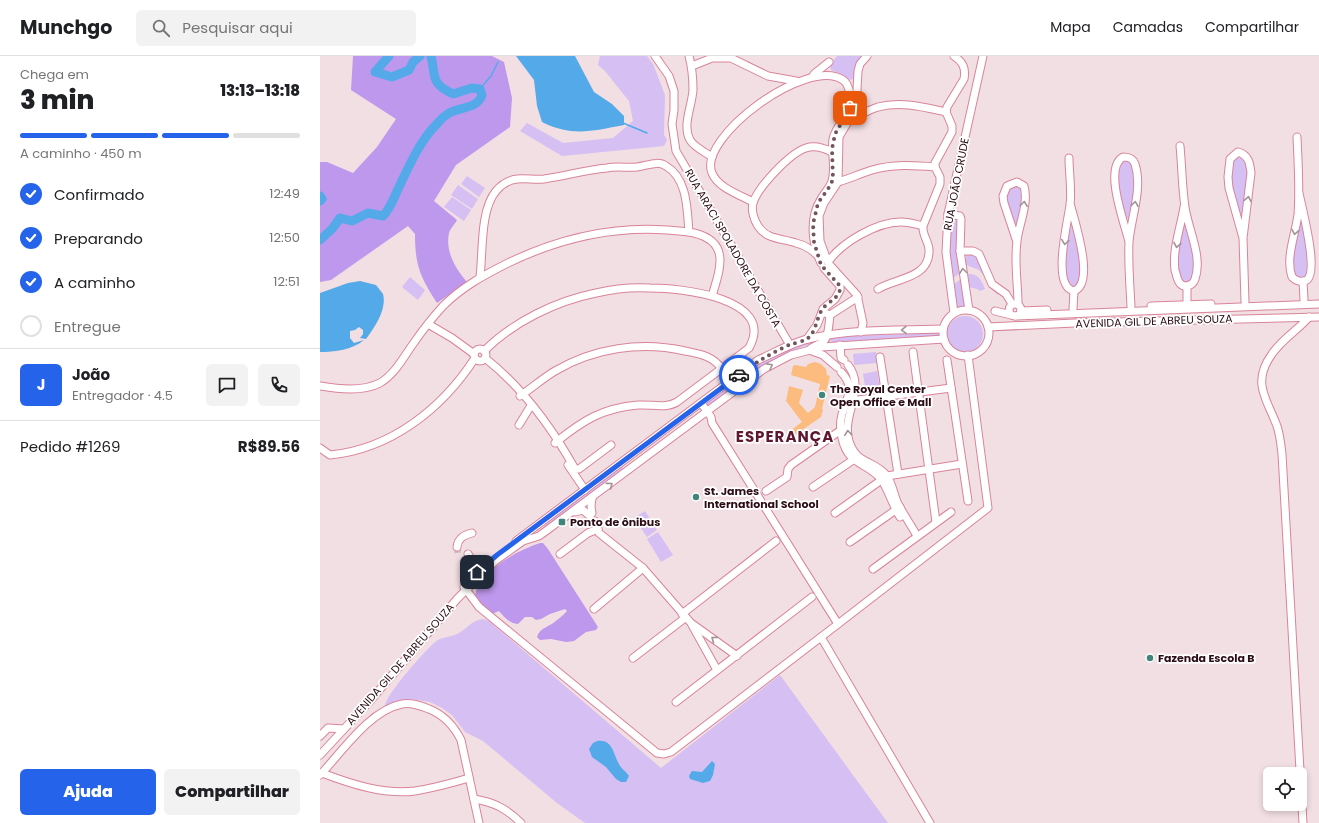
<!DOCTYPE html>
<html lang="pt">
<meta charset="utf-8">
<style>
:root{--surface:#fff;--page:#f2f2f2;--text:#202124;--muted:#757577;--line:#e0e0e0;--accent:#2563eb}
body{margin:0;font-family:Poppins,sans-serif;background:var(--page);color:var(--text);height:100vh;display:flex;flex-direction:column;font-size:15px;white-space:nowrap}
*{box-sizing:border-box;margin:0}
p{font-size:13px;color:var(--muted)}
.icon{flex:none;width:22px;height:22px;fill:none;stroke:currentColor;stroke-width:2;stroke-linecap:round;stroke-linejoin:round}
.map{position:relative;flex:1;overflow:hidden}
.details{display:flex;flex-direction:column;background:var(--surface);width:320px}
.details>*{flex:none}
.buttons{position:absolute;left:943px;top:711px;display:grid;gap:8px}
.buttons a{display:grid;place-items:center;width:44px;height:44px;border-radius:6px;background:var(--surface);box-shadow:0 2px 6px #0003;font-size:20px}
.pin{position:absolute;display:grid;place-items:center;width:34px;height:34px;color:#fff;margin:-17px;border-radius:8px;box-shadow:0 2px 6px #0006}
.courier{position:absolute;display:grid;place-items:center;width:40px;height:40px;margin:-20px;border:3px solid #2563eb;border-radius:50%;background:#fff;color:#222;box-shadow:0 1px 5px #0007}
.overview em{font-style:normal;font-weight:800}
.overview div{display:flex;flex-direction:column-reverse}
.overview{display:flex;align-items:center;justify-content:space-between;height:68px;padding:0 20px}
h1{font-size:26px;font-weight:800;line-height:30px}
.bar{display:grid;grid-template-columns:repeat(4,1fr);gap:6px 4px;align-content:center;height:48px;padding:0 20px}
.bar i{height:5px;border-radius:3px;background:var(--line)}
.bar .selected{background:var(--accent)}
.bar p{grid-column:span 4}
.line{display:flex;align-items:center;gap:10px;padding:0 20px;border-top:1px solid var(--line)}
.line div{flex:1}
.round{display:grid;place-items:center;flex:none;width:42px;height:42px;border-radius:6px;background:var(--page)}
ol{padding:0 20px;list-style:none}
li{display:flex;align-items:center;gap:12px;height:44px}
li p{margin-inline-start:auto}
li .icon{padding:4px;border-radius:50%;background:var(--accent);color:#fff;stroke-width:4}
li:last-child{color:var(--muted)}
li i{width:22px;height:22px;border:2px solid var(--line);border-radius:50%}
.button{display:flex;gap:8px;margin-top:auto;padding:8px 20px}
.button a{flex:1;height:46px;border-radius:6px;background:var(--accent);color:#fff;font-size:16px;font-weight:800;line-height:46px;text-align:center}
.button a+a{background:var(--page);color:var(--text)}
header{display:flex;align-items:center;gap:24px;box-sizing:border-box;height:56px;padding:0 20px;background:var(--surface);border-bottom:1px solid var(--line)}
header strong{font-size:19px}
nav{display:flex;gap:22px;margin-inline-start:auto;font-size:14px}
.search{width:280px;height:36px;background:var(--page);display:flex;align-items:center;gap:10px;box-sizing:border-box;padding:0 14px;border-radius:6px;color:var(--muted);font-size:15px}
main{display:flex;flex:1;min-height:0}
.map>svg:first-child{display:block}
</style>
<header>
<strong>Munchgo</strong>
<div class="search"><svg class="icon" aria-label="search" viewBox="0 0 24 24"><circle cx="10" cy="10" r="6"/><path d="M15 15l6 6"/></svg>Pesquisar aqui</div>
<nav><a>Mapa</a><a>Camadas</a><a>Compartilhar</a></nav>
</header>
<main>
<section class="details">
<div class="overview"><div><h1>3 min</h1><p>Chega em</p></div><em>13:13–13:18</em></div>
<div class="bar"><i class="selected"></i><i class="selected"></i><i class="selected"></i><i></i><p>A caminho · 450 m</p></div>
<ol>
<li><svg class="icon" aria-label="check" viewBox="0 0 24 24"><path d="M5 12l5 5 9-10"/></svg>Confirmado<p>12:49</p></li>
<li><svg class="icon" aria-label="check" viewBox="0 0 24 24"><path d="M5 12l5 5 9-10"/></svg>Preparando<p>12:50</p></li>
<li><svg class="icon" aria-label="check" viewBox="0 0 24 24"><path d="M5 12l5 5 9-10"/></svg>A caminho<p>12:51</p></li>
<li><i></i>Entregue</li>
</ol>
<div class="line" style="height:72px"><b class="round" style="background:var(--accent);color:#fff">J</b><div><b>João</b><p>Entregador · 4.5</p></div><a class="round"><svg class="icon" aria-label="chat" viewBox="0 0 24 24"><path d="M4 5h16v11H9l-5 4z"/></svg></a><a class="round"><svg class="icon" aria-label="phone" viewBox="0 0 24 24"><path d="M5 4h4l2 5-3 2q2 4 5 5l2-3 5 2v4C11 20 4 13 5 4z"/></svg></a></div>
<div class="line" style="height:52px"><div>Pedido #1269</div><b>R$89.56</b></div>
<div class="button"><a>Ajuda</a><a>Compartilhar</a></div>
</section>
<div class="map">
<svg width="999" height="767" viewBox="0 0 999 767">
<rect width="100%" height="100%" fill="#f2dfe3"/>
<!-- green -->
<g fill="#d5bff3">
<polygon points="280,0 327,0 333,8 345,39 344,79 347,84 344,90 242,100 200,75 207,67 243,87 293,82 313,65 309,45 285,15 278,9"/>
<polygon points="517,0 543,0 533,23 530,24 519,17 511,14 510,9"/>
<path d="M918,99L926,105L929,127L922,159L919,156C913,138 906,118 915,100Z"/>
<path d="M804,103L811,105C819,118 814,150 809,164L806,161L797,124L800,105Z"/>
<polygon points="147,120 165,132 159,141 141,128"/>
<polygon points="694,128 703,133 701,156 697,174 685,141 685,136"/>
<polygon points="138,129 158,143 152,153 131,139"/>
<polygon points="132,141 151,154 144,165 124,151"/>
<path d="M979,161L982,162L990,212L985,223L975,221C968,207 976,177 979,161Z"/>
<polygon points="634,162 638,163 638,199 640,217 633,222 629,201 630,168 631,164"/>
<polygon points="863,166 865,166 874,198 873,223 866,228 860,224 857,202"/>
<path d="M751,170L753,171C758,192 763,206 759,228L754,232L748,230L743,210Z"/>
<polygon points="655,197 680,236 678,239 669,231 666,222 659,214 646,209 646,199"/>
<path d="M648,218C658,217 662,225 665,233L660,235L657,233L649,231Z"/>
<polygon points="90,221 105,234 98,244 82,231"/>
<polygon points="641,223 645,250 637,251 633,229"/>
<circle cx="645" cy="278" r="18"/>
<polygon points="615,277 620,277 619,281 512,286 510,284 510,281"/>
<path d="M501,283L502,285C458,295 423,325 388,350L384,348L449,301L473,290Z"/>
<polygon points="556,296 557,307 534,309 533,298"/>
<polygon points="557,315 560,333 546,336 543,318"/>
<polygon points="302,411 305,414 226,472 224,470 228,465"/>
<polygon points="325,455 337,474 327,481 314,462"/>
<polygon points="338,476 353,499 341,506 327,483"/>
<path d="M163,563L169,565L341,712L460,619L568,767H265L237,747L163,685L145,676L132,659L122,652L110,646L91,643L77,645L65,650C66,638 104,596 114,587C121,580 129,582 137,578C147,573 152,564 163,563Z"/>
</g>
<!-- forest -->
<g fill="#be98ec">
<path d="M33,0H172L184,6L192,42L190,71L136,109L114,145L137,164C135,168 130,173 129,177C125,196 136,213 147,226L117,247C100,221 95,209 95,178L88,170L11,224L0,226V106H7L33,117L57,91L76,63L31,34Z"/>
<path d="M220,487H223L228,493L278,571L276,574L266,576L254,585L246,586L231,583L220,584L217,581C220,571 230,571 237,564C240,562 244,558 247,555L245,553L230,558L221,563L216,564L212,561H205L198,568C189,567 185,562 179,555L172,558L162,552L155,540C159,515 198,494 220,487Z"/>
</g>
<!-- water -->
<g fill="#54a9e9">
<path d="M196,0H255L274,36L292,48L304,60V69C272,75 252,81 222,66L217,50L214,24Z"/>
<path d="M40,225L56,229L63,238C67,253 55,271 46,283L40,282L43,278V274L39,271L35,274L30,275V282L34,287L44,284C32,294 15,296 0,296V237L28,227Z"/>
<path d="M277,685C293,683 293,698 299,708C301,713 306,715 309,720L306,726H301L296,723L286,711L272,701L269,693L273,687Z"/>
<polygon points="392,705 395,708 393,719 390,725 383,727 370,723 369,720 372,715 382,716"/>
</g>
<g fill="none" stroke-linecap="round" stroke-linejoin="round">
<!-- stream -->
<g stroke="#54a9e9" stroke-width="1.5">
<polyline points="160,33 171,20 178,6"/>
<polyline points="303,67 327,77"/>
</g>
<!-- river -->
<g stroke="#54a9e9" stroke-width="9">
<polyline points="69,0 55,16 72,21 89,14 93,6 100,0"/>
<polyline points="0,140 2,143 0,145"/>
<path d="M0,184L12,173L20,162L32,165L48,157L63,160C72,150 73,143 79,131C88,112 100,85 115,70C120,64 125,59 131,56C142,51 158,52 162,39L160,33L152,32L133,38C110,27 116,21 111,0"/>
</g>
</g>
<!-- building -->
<polygon fill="#fcbc7f" points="495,306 501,308 506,313 507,319 510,320 502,353 503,354 501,361 475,379 471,374 482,366 466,345 469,330 483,334 479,347 488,357 495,351 500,328 471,319 473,310 475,309 486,311 488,308"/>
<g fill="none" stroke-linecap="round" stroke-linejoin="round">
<!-- minor-tunnel -->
<polyline stroke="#d4c0c4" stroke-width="7" stroke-dasharray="7 3.5" stroke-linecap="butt" points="137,491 138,497"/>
<defs>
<g id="minor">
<polyline points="335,0 349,20 354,35 354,54 352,68 356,95 470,289"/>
<path d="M369,0C372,11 373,23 373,34C372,50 362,69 370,84C374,91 385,96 392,101"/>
<polyline points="372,10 392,2 411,2 448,20 476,25"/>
<polyline points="494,18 509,6"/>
<path d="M626,56L627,51L644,23C646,12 643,6 634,0"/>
<path d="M531,61C540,59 549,54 558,51C581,45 603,51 626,56L632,70V76L615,107V111"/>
<path d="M977,81C978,106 980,132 978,158C976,177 965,202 972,221C976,225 982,227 987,224C999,214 982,153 979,137"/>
<path d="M860,90C862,110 862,131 865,151C868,173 883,201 875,223C873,230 863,233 859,226C857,223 856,217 855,214C852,194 861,170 864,151"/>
<path d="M749,102C749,117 752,134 750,149C748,165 731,231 754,235C776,227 754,164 750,147"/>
<path d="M514,127C527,124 539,118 552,114C573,108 593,109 615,111L620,121V128L603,170"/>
<path d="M433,146C420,139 398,132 392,117C377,82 487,0 523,24C526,26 528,30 529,34C538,57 517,64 513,83C511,97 516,112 512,125C510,132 504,137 501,143C489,162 492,187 501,207"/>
<polyline points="628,158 640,160 641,163 640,195 649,254"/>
<path d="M923,182L909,132L908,121L910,103L918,96C929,99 930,108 931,117L923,182L925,246"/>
<path d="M697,186L684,147L683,140L687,130L697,126L704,130C709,147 699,168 697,185C694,206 698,228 698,248"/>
<path d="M809,186C805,168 783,112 803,101C809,101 813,102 815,108C823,133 811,161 809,186C808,207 810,229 811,251"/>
<polyline points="640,195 653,195 659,198 672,228 686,238 692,248"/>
<path d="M497,199C491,193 484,189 476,187C462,182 447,184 438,170C434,164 431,154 433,147C438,131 470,97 486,92C495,89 504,92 512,96"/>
<polyline points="507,204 500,185 499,160 504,147 518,126 519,81 536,52 538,15 540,8 547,0"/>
<path d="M508,206C522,186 557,166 581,166C589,166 595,168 603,170C602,179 609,186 609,194C610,223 575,222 558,233"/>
<polyline points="509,208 537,239 543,267 541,276"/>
<path d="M160,221C163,196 160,154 176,135C181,129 189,124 197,123C206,122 215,124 224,123C245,120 265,114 287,112C297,110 307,112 317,111C327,110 337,104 346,110C368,123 367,154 369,176"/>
<polyline points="983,225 984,244"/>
<polyline points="867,230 867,249"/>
<circle cx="695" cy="254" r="6"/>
<polyline points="831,250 891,248"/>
<polyline points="753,253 754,235"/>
<circle cx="646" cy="277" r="23"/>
<polyline points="675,255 691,259"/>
<polyline points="701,255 727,254"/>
<polyline points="505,257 510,259 538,241"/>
<polyline points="634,257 626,196 628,158 663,0"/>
<path d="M510,259C509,266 509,280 504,285C500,289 494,289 489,294L503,299L517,311"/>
<polyline points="696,260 999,248"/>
<polyline points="108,268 132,282 154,298"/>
<polyline points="668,271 755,267 999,261"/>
<polyline points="487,283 497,269 503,253 515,243 520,234 520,230 504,212"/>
<polyline points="520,289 521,302 524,304"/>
<circle cx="160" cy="299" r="6"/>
<path d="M164,295C193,266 236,245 276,237C293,233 313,231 330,232C361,232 457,242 429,292L357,346C345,353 331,348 318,349C282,352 262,365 235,387"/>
<polyline points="593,296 616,466"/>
<polyline points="560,301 578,418"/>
<path d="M165,302C203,332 231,370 255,413H259L291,389"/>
<polyline points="627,304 648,445"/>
<path d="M528,309C547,333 521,358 529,385C537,410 554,403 567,420C572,427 574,439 578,448C584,459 591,469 597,480"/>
<path d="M521,316C536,331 527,342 522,358C520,366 520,374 522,382C528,410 547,406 561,423C568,433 573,450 580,461"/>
<path d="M0,330C18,333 42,336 60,327C75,318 83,302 93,288C102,275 112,262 123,250C142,231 164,219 188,207C238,183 291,170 347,174C356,175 365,175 374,177C411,186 400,213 392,240"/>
<path d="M200,340C212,332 223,322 235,315C274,292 321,285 365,295C380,298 393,300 402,313"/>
<polyline points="530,345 631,332"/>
<polyline points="199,369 210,351"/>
<path d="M0,392L10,399C71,393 122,353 155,302"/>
<polyline points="248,409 265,434"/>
<polyline points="493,431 533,404"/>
<polyline points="446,435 467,421 468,413 471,409 521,374"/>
<polyline points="272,442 271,450 272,457"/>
<polyline points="255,456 263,454 270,460"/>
<polyline points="515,457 567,420 642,408"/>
<polyline points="275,465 279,477 323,512 371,567 417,600"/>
<path d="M196,485L438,304C454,297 471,287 488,283C528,273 582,274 623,273"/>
<polyline points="530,486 580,451"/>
<path d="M137,491C138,482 144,479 152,477"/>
<polyline points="148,498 160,520"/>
<polyline points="240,498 268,477 278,473"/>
<polyline points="553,513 631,456"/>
<polyline points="144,531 159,551 337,697 344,698 351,696 518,568 392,367 391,361 381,347"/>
<polyline points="274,553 323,512"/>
<polyline points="362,558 456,485"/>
<polyline points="518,568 668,452 648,299"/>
<polyline points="372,569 397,614"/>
<polyline points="501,581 610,767"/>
<polyline points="313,602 365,562"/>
<polyline points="356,646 492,541"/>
<polyline points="0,680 8,672 24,673"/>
<polyline points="0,699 50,645 137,543 175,505 203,485 219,480 226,475 444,313 471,299 502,291 624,283"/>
<path d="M2,717C31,728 64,739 95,735C114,732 132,727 149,722"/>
<path d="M0,719C22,696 50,654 82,648C91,646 101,650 109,653C124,659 134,670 141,684L159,767"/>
<path d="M154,743C174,746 187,753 201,767"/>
<path d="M983,767L962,398C961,389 960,379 957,370C947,343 931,327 952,298C962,283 978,274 989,261"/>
</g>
</defs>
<!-- minor casing -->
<use href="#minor" stroke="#d98499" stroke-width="9"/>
<!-- minor -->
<use href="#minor" stroke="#fff" stroke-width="7"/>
</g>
<!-- one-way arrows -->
<defs><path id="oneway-chevron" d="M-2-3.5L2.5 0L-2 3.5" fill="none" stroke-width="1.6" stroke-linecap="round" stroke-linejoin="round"/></defs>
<g stroke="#a09296">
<use href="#oneway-chevron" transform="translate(928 143) rotate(-79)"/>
<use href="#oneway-chevron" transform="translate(704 148) rotate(-83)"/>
<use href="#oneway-chevron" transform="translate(815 148) rotate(-81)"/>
<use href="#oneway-chevron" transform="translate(975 176) rotate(100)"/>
<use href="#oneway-chevron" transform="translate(745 186) rotate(98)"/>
<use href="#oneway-chevron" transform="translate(857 189) rotate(100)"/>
<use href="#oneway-chevron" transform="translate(643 215) rotate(-98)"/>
<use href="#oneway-chevron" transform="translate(584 274) rotate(178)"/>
<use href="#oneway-chevron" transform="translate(450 310) rotate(-28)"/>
<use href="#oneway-chevron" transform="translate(528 377) rotate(-96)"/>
<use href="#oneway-chevron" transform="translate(290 429) rotate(-37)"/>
<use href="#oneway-chevron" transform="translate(394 583) rotate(-144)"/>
</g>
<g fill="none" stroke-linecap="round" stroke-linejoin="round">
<!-- done -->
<path stroke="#71565e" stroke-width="4" stroke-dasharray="0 7.2" d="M419,319C435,307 451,297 469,289C474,287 482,286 487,283C497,276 496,260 504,251C511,244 521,241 520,230L501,209L494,186L493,168L498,147L510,130L513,123L512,93L515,78L530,52"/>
<!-- route -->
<polyline stroke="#2563eb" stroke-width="5" points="157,516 177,499 419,319"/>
</g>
<!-- markers -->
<g fill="#40857c" stroke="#fff" stroke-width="1.5">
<circle cx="502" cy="339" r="4"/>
<circle cx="376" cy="441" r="4"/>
<rect x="238" y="462" width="8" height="8" rx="2"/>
<circle cx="830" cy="602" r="4"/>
</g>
<g text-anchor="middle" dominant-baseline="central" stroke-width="3.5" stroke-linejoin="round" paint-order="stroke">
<!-- street labels -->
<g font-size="11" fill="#2c0d16" stroke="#fff">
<text transform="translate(636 128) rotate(-79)">RUA JOÃO CRUDE</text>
<text transform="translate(413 192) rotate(60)">RUA ARACI SPOLADORE DA COSTA</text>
<text transform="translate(834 265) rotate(-2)">AVENIDA GIL DE ABREU SOUZA</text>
<text transform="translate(80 608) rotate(-49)">AVENIDA GIL DE ABREU SOUZA</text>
</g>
<!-- poi labels -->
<g font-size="11" font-weight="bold" fill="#2c0d16" stroke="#fff" text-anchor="start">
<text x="510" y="333">The Royal Center<tspan x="510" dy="13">Open Office e Mall</tspan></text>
<text x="384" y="435">St. James<tspan x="384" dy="13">International School</tspan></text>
<text x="250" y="466">Ponto de ônibus</text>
<text x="838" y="602">Fazenda Escola B</text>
</g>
<!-- district labels -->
<g font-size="15" font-weight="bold" letter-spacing="1" fill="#5f162f" stroke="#fff">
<text x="465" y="380">ESPERANÇA</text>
</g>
</g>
</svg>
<div class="buttons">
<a><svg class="icon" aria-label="locate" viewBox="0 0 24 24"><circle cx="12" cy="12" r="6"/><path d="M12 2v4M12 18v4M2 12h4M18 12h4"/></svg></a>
</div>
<div class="pin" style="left:530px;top:52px;background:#ea580c"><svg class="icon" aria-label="bag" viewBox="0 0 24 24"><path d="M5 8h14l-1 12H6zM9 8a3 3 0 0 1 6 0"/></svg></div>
<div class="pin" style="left:157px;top:516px;background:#1f2937"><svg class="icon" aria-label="home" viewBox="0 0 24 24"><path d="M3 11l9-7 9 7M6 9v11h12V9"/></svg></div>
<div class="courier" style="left:419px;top:319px"><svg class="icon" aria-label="car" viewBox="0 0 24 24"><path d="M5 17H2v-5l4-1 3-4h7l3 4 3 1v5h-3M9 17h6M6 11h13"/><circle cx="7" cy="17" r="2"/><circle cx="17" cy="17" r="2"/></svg></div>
</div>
</main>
